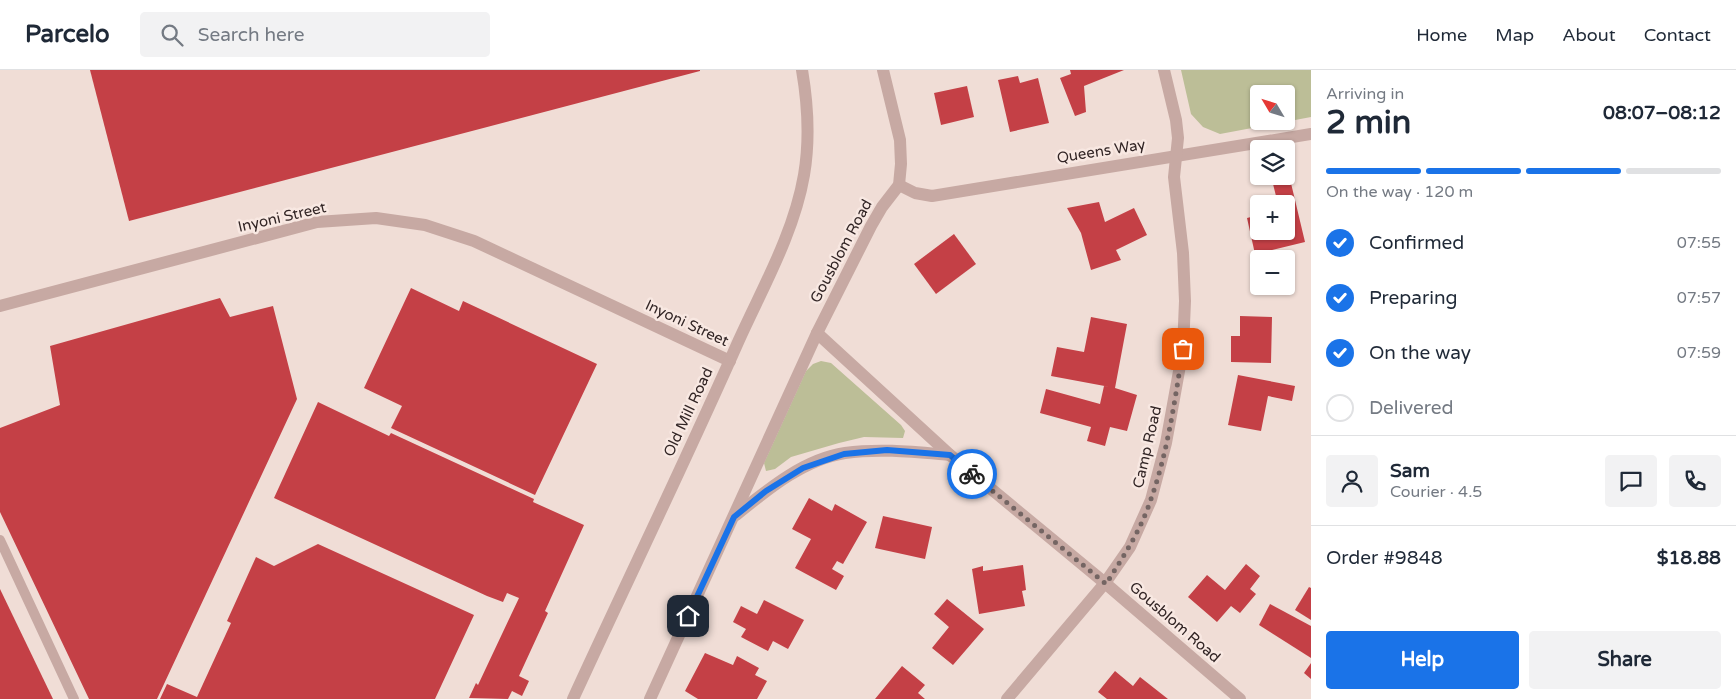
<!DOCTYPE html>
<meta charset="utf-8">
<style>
:root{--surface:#fff;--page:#f2f2f3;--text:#1f2937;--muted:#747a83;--line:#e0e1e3;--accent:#1a73e8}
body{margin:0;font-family:"Varela Round",sans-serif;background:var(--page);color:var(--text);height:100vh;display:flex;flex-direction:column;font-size:19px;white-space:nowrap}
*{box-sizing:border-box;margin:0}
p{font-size:16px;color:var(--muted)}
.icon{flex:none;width:28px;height:28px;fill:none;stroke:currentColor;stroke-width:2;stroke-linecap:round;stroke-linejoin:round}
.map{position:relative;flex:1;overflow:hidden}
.side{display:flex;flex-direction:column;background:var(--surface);width:425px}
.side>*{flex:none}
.needle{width:32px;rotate:308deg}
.tools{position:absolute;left:1250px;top:15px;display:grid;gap:10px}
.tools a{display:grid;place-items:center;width:45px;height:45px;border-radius:5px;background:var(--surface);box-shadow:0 1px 4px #0004;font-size:25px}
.pin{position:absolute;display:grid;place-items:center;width:42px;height:42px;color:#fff;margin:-21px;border-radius:10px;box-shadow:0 2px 8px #0006}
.courier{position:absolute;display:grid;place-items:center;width:50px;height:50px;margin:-25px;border:4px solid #1a73e8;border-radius:50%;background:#fff;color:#222;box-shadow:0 1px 6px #0007}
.head em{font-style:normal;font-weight:800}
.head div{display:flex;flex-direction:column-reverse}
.head{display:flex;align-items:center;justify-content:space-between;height:85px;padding:0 15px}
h1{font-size:32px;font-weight:800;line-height:38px}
.bar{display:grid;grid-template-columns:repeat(4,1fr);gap:8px 5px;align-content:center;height:60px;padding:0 15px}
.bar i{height:6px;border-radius:4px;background:var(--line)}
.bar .on{background:var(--accent)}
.bar p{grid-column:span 4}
.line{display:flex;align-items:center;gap:12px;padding:0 15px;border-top:1px solid var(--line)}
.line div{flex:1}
.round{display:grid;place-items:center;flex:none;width:52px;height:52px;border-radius:5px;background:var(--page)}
ol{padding:0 15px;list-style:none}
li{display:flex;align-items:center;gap:15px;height:55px}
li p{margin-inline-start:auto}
li .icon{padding:5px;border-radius:50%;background:var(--accent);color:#fff;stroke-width:4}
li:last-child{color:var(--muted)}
li i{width:28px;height:28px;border:2px solid var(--line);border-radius:50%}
.cta{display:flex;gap:10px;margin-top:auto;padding:10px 15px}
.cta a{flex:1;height:58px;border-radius:5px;background:var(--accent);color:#fff;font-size:20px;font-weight:800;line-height:58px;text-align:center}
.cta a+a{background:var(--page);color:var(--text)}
header{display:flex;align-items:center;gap:30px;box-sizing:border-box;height:70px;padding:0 25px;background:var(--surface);border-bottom:1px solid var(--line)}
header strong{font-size:24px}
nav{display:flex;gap:28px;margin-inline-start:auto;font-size:18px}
.search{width:350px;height:45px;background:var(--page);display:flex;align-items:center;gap:12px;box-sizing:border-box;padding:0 18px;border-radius:5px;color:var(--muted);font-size:19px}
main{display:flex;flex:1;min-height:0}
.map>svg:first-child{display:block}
</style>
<header>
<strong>Parcelo</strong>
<div class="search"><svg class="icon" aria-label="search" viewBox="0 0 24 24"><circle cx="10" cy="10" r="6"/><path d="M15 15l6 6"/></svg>Search here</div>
<nav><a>Home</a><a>Map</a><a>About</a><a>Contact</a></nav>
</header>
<main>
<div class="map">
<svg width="1311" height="629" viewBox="0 0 1311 629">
<rect width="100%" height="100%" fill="#f0ddd6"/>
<!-- green -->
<g fill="#bcbe97" fill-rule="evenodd">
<path d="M1181,0H1311V47L1220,64L1203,57L1191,44ZM1259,24H1286V51H1259Z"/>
<polygon points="821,291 831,293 901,355 905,361 903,368 864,367 839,373 791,387 775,399 766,401 764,393 806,301 813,294"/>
</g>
<!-- building -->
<g fill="#c44046">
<polygon points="90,0 700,0 700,1 129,151"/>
<polygon points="1070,0 1124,0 1084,16 1086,42 1075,46 1060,8 1071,4"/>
<polygon points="1018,6 1020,13 1038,8 1049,53 1010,62 998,10"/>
<polygon points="967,16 974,47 941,55 934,23"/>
<polygon points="1290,109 1305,172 1255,184 1247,148 1259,145 1259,161 1286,161 1286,134 1278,134 1273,114"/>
<polygon points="1099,132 1105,152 1134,138 1147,165 1116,180 1121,190 1091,200 1081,163 1067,138"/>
<polygon points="954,164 976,194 936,224 914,194"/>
<polygon points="411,218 459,241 463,231 597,294 535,425 391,358 402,336 364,318"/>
<polygon points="220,228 230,247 273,236 297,329 157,629 89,629 0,442 0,358 60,335 50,276"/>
<polygon points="1240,246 1272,247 1271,293 1231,292 1231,266 1240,266"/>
<polygon points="1091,247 1127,254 1115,318 1137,325 1127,361 1110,357 1105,376 1087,371 1091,357 1040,343 1046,319 1100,334 1104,316 1110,317 1051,306 1057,277 1084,282"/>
<polygon points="1238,305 1295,316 1292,331 1268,326 1261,361 1228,355"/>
<polygon points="318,332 389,366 391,363 534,429 533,432 584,455 545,541 548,543 519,606 529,611 522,626 512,621 508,629 469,628 476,613 478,615 519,528 507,523 503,532 487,526 274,428"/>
<polygon points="809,428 832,441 835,434 867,452 843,494 837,491 832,499 844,506 836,520 795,498 811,469 792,459"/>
<polygon points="883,446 932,457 925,489 875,478"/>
<polygon points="318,474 474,545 435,629 160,629 167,614 197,627 231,553 227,551 256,487 274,496"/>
<polygon points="1246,494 1260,506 1250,519 1256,524 1240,543 1231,536 1217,552 1188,527 1207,505 1225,520"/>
<polygon points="1023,495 1026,520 1022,521 1025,536 979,544 972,499 983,496 983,501"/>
<polygon points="1309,517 1311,518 1311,550 1295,540"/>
<polygon points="0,519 53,629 0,629"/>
<polygon points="947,529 984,559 953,595 932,578 949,557 934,544"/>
<polygon points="764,530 804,550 788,579 773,571 768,581 741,567 746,559 733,552 741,536 757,544"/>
<polygon points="1270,534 1311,556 1311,588 1259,555"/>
<polygon points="705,583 733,595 737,586 759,598 755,605 767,611 757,629 698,629 685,621"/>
<polygon points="1311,593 1311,609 1304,603"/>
<polygon points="902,596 925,615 918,623 925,629 875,629"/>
<polygon points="1115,601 1133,616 1140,607 1168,629 1107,629 1098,622"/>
</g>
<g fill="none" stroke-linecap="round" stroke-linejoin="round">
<!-- service -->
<polyline stroke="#c7a9a3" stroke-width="10" points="0,470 74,629"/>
<!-- minor -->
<g stroke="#c7a9a3" stroke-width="12">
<polyline points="899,115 915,123 932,126 1311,64"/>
<polyline points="0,236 317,152 376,148 425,155 474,171 730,291"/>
<polyline points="817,263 950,385 1105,513 1240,629"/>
<path d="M736,445C767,420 804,389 845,383C880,378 915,382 950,385"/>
<path d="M573,629C628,509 686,390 739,270C763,217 794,163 804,105C810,70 808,35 802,0"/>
<polyline points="650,629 817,263 871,156 882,137 899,115 901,94 900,70 883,0"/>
<polyline points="1007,629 1105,513 1130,477 1151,430 1166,373 1183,279 1185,231 1183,183 1174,107 1178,68 1176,50 1164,0"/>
</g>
</g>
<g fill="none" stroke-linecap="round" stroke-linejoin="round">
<!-- done -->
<path stroke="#746563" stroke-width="5" stroke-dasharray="0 9" d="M972,404L1106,514C1123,487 1141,460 1151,429C1168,381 1175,329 1183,279"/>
<!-- route -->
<polyline stroke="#1a73e8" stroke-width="6" points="688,546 734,447 766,421 803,398 844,384 887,380 950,385 972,404"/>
</g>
<g text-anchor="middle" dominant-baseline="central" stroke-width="5" stroke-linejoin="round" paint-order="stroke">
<!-- street labels -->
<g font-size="15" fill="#322525" stroke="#f8e8e2">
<text transform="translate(1101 81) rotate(-9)">Queens Way</text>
<text transform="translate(282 147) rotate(-13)">Inyoni Street</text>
<text transform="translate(841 181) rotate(-62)">Gousblom Road</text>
<text transform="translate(687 253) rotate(25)">Inyoni Street</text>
<text transform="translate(688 342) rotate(-65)">Old Mill Road</text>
<text transform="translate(1147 377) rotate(-77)">Camp Road</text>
<text transform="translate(1175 552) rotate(41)">Gousblom Road</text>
</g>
</g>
</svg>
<div class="tools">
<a><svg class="needle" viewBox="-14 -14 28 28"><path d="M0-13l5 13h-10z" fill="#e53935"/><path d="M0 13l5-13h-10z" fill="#747a83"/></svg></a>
<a><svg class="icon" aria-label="layers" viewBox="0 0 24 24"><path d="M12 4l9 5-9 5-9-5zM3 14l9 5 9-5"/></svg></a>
<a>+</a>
<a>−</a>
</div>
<div class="pin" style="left:1183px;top:279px;background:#ea580c"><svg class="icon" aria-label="bag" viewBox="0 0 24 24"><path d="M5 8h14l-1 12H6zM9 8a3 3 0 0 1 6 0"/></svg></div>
<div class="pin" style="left:688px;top:546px;background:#1f2937"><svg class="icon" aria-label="home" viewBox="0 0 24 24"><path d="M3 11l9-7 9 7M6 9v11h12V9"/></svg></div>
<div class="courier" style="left:972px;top:404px"><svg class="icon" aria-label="bike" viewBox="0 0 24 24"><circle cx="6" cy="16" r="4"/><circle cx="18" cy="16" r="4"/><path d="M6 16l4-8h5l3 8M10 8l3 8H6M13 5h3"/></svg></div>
</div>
<section class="side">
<div class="head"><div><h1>2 min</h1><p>Arriving in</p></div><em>08:07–08:12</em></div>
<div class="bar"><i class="on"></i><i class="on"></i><i class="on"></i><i></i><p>On the way · 120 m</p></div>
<ol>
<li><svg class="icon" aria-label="check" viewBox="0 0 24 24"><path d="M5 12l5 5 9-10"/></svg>Confirmed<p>07:55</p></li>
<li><svg class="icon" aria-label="check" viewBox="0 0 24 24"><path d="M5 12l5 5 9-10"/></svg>Preparing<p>07:57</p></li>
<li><svg class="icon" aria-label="check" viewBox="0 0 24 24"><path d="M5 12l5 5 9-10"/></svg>On the way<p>07:59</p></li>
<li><i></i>Delivered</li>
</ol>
<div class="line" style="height:90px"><a class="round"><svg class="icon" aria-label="person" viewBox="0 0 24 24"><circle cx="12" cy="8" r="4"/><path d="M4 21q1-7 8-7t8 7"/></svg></a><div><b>Sam</b><p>Courier · 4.5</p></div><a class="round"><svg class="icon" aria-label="chat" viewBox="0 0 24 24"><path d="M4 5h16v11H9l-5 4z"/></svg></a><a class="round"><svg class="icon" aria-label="phone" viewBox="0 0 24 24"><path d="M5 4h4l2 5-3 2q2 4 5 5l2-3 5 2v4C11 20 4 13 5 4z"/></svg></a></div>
<div class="line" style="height:65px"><div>Order #9848</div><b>$18.88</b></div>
<div class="cta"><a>Help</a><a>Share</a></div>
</section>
</main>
